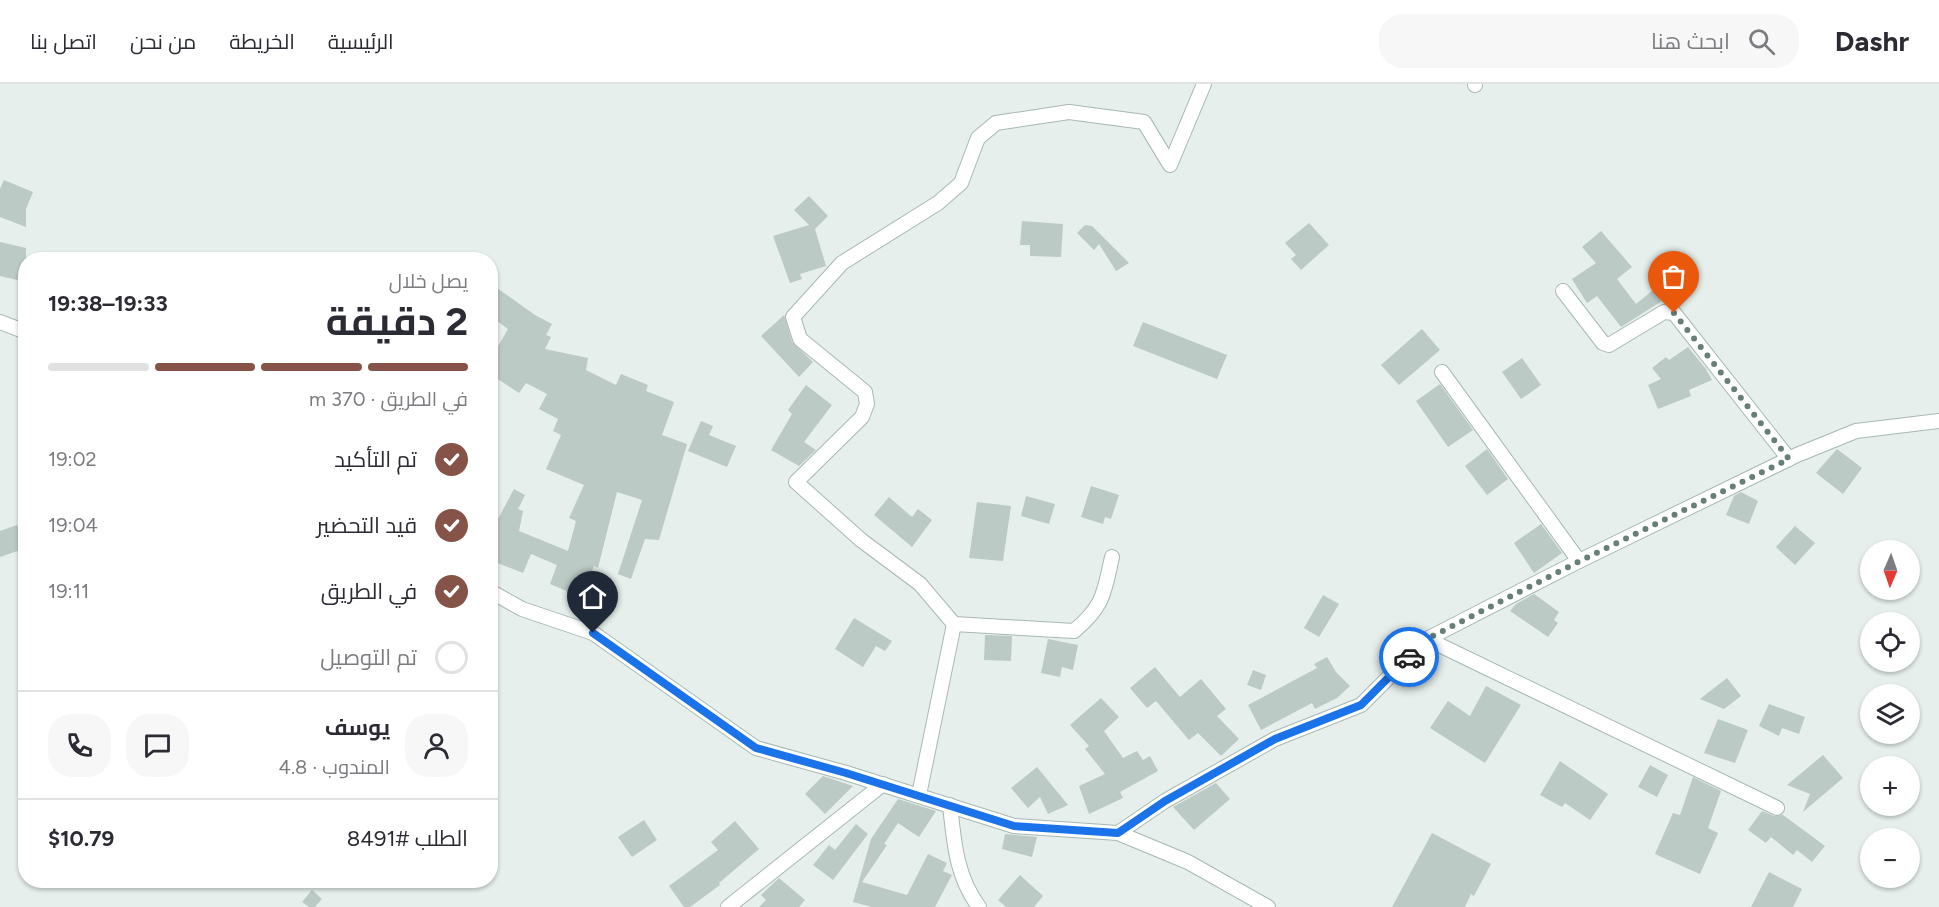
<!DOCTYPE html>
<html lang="ar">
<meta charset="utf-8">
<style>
:root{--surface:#fff;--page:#f7f7f7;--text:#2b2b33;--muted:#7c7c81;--line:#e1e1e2;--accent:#855347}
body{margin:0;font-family:Figtree,Cairo,sans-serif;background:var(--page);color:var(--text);direction:rtl;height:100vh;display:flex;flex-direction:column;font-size:22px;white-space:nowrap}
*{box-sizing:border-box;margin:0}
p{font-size:20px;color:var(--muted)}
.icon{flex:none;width:33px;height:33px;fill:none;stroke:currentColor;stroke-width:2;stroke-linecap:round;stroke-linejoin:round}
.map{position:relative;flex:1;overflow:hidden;direction:ltr}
.details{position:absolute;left:18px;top:168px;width:480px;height:636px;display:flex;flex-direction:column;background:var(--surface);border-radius:24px;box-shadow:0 2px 4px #0004;direction:rtl}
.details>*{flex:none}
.needle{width:39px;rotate:182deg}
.tools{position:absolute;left:1860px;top:456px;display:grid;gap:12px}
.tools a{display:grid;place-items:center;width:60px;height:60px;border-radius:50%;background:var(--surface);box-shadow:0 2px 4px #0004;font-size:30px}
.pin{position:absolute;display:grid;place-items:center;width:51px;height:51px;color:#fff;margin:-62px -26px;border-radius:50% 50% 50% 0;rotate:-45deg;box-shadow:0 0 6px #0007}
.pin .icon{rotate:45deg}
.courier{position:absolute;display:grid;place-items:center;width:60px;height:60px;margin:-30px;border:4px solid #1a73e8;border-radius:50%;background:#fff;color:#222;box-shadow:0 2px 8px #0007}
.head em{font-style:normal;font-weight:700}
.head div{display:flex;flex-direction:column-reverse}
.head{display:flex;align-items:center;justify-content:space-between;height:102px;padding:0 30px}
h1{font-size:39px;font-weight:700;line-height:45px}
.bar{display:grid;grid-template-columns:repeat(4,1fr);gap:9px 6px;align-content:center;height:72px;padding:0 30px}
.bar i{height:8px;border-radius:4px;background:var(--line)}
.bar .active{background:var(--accent)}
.bar p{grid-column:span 4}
.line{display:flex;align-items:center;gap:15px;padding:0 30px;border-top:2px solid var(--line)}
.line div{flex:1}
.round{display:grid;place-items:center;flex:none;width:63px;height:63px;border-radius:24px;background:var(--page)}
ol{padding:0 30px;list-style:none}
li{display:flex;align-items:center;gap:18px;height:66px}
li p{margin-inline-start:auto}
li .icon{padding:6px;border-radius:50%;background:var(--accent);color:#fff;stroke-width:4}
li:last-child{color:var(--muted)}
li i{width:33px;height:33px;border:3px solid var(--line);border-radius:50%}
header{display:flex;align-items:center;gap:36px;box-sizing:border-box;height:84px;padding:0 30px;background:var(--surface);border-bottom:2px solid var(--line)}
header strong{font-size:28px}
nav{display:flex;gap:33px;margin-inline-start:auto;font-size:21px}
.search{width:420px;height:54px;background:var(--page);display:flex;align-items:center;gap:15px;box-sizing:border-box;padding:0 21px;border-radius:24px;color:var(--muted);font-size:22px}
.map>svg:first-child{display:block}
</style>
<header>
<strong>Dashr</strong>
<div class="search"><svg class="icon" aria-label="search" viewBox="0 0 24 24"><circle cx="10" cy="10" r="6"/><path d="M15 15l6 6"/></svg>ابحث هنا</div>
<nav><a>الرئيسية</a><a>الخريطة</a><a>من نحن</a><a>اتصل بنا</a></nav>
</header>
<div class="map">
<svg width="1939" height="823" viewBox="0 0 1939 823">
<rect width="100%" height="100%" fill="#e6efeb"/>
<!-- building -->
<g fill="#bbcac4">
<polygon points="4,96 33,108 26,125 26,143 0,133 0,105"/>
<polygon points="809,112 828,132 815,145 826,182 800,190 802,195 790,199 773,152 809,141 794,126"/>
<polygon points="1022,137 1063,140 1061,173 1030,172 1030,161 1020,161"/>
<polygon points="1309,139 1329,161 1301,186 1291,175 1296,171 1285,159"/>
<polygon points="1085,141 1092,142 1129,179 1116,187 1099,160 1094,166 1077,149"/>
<polygon points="1601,147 1632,183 1617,195 1636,220 1653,206 1662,217 1621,243 1597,212 1587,219 1572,195 1596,179 1582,163"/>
<polygon points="0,158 26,164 26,198 0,192"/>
<polygon points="490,199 535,231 552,240 546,251 551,253 545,265 588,274 586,286 616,301 621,290 648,301 646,307 674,318 662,351 687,360 659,456 645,455 631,495 618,490 642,416 617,408 598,484 594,482 581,513 550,500 557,481 531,470 523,489 490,476 490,431 498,435 514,405 525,411 518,425 523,427 519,447 568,467 576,437 569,434 584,401 546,385 561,351 553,347 558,335 539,325 547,310 526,299 519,309 490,290 490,276 508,245 490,232"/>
<polygon points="784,231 792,258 813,278 799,293 761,252"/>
<polygon points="1143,238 1227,271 1217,295 1133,262"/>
<polygon points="1422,245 1440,266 1399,301 1381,281"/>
<polygon points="1688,263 1706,285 1712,296 1689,306 1691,312 1658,325 1648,301 1661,295 1652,284 1666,273 1669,276"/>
<polygon points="1522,274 1541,301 1521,315 1502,288"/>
<polygon points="1440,300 1473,346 1448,363 1416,317"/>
<polygon points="806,301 832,321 804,358 816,366 799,382 771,366 792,330 788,326"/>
<polygon points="701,337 713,342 709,351 736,362 727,383 688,367"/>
<polygon points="1487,365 1508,395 1487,411 1465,382"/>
<polygon points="1837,365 1862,384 1843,410 1816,389"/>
<polygon points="1091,402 1119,411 1111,435 1105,433 1103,440 1081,433"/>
<polygon points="1741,408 1758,417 1749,440 1726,431 1734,412"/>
<polygon points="1026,412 1055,420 1049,440 1021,432"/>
<polygon points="889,413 912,433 918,425 932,436 912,463 874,431"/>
<polygon points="977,418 1011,422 1003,477 969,474"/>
<polygon points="1541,440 1562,469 1534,489 1514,459"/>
<polygon points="17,441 26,464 0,473 0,447"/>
<polygon points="1795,442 1815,459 1795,481 1776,463"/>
<polygon points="1534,510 1559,528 1554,536 1558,539 1548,553 1510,527 1516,520"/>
<polygon points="1323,511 1339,520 1319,553 1304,544"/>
<polygon points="854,534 892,557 885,567 876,562 863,583 835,565"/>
<polygon points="985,551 1012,552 1011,577 984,576"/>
<polygon points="1048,555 1078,561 1073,586 1062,583 1060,593 1041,589"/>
<polygon points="1327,573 1336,588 1350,602 1337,614 1315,625 1312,619 1261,646 1248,621 1317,584 1314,580"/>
<polygon points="1155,583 1180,613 1201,595 1226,625 1217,632 1239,655 1221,672 1198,649 1189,656 1156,617 1147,624 1130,604"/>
<polygon points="1253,586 1266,591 1261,606 1247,601"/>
<polygon points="1727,594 1741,612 1724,625 1700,615"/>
<polygon points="1486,602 1521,621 1485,679 1430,644 1448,617 1470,632"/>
<polygon points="1101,614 1119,633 1104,647 1123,674 1137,667 1143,676 1150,672 1158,687 1120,708 1123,714 1089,730 1079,702 1105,690 1085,665 1089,662 1070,641"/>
<polygon points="1769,620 1805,633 1799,650 1782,644 1779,652 1759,642"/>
<polygon points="1718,635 1748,646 1735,679 1704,669"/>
<polygon points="1823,671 1843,694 1803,728 1810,710 1787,701"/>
<polygon points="1560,677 1608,710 1590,736 1565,719 1562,723 1540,711"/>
<polygon points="1650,681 1668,691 1657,713 1638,703"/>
<polygon points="1037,683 1068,721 1048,730 1040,713 1028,724 1011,704"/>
<polygon points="823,692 853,702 825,730 805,710"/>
<polygon points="1693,693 1721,707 1708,744 1718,749 1700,790 1655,770 1673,729 1680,731"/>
<polygon points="1216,699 1230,715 1194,746 1173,723"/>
<polygon points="898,715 936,727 919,753 898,739 884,760 887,761 862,798 907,811 928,770 947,779 943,787 952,791 935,823 872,823 853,818 871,755"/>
<polygon points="1762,727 1774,732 1783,731 1825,762 1812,778 1797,766 1793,771 1771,753 1766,759 1748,746"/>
<polygon points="644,736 657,756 632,773 618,753"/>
<polygon points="735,737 759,765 719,799 720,801 690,823 684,823 669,802 718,766 711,758"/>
<polygon points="856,740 868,750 833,796 813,781 829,761 835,766"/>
<polygon points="1432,749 1491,780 1474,812 1471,810 1465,823 1392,823"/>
<polygon points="1005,750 1037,753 1032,773 1002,765"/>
<polygon points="1769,788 1802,805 1793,823 1751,823"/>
<polygon points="1020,791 1043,812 1034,823 1006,823 998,816"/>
<polygon points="779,794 805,816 799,823 759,823 766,816 761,811"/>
<polygon points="312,806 322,815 315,823 309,823 302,818"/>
</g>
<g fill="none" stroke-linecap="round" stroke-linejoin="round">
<defs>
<g id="street">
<polyline points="1475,1 1475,0"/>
<polyline points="1563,207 1603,259 1609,261 1664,228 1674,229 1789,375"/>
<polyline points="0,238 26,248"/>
<polyline points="1442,288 1579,477"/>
<polyline points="490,507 522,525 593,549 756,664 846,689 1014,742 1118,749 1188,778 1268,823"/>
<path d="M954,540L1074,547C1104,522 1104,509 1112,473"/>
<polyline points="1427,555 1777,724"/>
<polyline points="919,711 954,540 920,500 861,456 796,398 862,333 867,320 865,308 800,255 793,233 842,179 938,119 961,99 978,54 996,39 1069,28 1144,38 1170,81 1204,0"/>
<path d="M950,721C954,758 956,792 979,823"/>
<polyline points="1118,749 1165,717 1275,655 1361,621 1427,555 1579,477 1797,371 1856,347 1939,337"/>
<polyline points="728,823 883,700"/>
</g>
</defs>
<!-- street casing -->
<use href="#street" stroke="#a8b8b2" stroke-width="16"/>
<!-- street -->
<use href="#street" stroke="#fff" stroke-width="14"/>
</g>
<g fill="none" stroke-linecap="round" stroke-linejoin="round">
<!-- done -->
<polyline stroke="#687f78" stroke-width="6" stroke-dasharray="0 10.8" points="1409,573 1427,555 1580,477 1789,375 1674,229"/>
<!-- route -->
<polyline stroke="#1a73e8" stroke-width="8" points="593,549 756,664 846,689 1014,742 1118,749 1165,717 1275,655 1361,621 1409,573"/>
</g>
</svg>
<div class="tools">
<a><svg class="needle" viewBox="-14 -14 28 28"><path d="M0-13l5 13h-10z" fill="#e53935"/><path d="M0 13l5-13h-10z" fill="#7c7c81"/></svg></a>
<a><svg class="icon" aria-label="locate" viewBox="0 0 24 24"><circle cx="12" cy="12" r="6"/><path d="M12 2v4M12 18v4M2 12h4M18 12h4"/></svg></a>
<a><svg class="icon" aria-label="layers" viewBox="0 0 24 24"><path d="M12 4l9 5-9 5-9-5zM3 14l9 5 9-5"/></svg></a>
<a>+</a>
<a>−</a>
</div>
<div class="pin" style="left:1674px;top:229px;background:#ea580c"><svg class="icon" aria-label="bag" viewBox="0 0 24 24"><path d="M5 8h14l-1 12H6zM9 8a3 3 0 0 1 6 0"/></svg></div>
<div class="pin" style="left:593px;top:549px;background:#1f2937"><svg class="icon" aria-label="home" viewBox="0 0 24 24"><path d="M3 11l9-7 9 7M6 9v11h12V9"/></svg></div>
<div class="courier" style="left:1409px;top:573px"><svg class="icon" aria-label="car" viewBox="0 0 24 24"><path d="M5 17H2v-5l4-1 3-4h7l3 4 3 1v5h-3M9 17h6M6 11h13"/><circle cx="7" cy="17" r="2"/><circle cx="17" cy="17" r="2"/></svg></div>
<section class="details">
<div class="head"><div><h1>2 دقيقة</h1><p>يصل خلال</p></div><em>19:33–19:38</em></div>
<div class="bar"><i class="active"></i><i class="active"></i><i class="active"></i><i></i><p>في الطريق · 370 m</p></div>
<ol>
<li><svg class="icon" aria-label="check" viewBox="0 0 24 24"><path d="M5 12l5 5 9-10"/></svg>تم التأكيد<p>19:02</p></li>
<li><svg class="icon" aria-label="check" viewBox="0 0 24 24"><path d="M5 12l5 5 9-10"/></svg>قيد التحضير<p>19:04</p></li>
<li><svg class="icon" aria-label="check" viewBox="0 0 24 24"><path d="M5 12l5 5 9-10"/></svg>في الطريق<p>19:11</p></li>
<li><i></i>تم التوصيل</li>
</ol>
<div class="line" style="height:108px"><a class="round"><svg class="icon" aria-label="person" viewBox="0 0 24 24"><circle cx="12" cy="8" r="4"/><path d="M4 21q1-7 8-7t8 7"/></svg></a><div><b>يوسف</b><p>المندوب · 4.8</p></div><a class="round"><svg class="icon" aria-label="chat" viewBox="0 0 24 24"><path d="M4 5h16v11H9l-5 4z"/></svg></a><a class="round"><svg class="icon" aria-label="phone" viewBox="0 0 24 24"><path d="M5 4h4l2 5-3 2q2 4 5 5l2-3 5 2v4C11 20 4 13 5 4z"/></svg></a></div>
<div class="line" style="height:78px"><div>الطلب #8491</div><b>$10.79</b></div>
</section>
</div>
